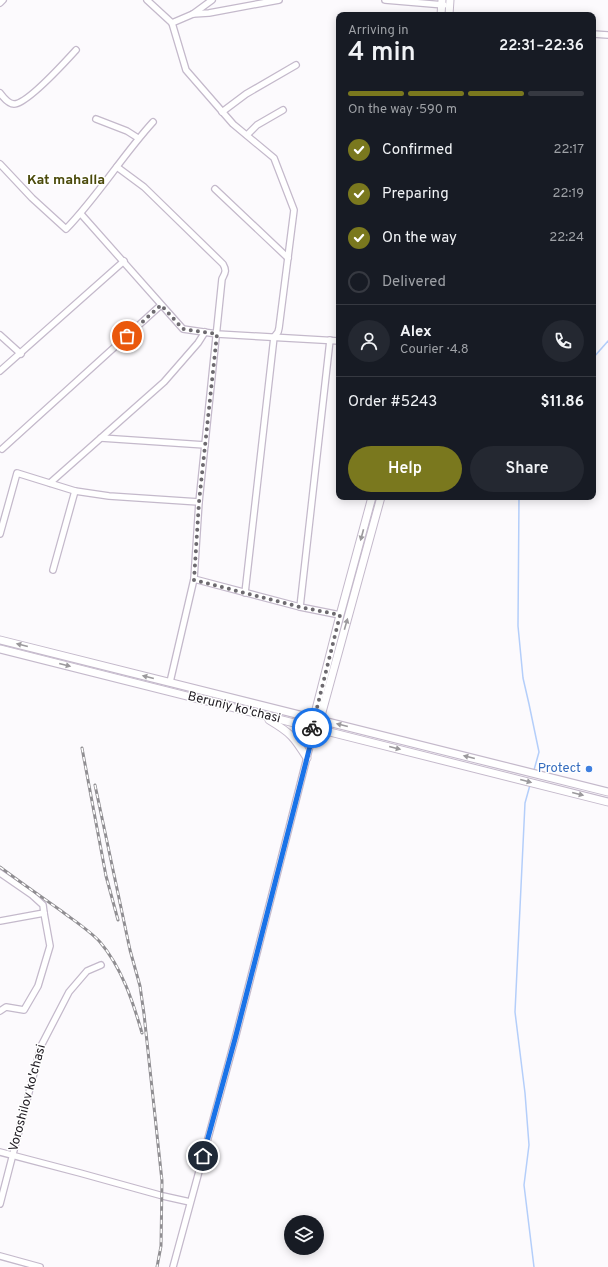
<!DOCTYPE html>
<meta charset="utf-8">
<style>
:root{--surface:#171b24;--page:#242831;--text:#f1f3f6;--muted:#9ea1a6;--line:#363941;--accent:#7a781e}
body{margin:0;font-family:Overpass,sans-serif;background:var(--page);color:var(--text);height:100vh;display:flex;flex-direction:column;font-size:15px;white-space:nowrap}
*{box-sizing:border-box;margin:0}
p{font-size:13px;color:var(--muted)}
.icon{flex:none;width:22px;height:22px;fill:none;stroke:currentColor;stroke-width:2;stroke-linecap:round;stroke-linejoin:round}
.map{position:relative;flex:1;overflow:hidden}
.panel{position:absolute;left:336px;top:12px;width:260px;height:488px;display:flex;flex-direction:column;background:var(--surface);border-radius:8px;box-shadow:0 2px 10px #0003}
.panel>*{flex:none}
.fabs{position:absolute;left:284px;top:1215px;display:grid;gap:8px}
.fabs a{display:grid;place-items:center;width:40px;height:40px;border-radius:50%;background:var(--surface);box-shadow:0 2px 10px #0003;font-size:20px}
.pin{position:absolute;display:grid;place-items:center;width:34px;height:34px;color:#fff;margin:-17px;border:2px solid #fff;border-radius:50%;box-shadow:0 1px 4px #0007}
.courier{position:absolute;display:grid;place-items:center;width:40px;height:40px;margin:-20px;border:3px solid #1a73e8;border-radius:50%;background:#fff;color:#222;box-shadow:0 1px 5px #0007}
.overview em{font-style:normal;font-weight:600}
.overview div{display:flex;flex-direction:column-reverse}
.overview{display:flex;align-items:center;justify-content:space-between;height:68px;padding:0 12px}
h1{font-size:26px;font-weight:600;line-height:30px}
.bar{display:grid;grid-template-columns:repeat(4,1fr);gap:6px 4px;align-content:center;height:48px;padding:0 12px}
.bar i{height:5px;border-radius:3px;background:var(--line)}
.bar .active{background:var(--accent)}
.bar p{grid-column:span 4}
.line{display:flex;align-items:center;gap:10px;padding:0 12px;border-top:1px solid var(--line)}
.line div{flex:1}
.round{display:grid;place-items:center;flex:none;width:42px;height:42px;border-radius:21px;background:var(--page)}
ol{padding:0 12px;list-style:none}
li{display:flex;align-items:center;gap:12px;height:44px}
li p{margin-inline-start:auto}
li .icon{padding:4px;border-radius:50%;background:var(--accent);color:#fff;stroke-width:4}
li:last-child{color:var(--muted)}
li i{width:22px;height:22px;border:2px solid var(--line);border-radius:50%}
.action{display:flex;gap:8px;margin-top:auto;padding:8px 12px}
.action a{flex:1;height:46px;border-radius:24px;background:var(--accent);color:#fff;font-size:16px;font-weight:600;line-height:46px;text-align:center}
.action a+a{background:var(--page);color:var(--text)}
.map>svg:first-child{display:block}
</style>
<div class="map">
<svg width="608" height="1267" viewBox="0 0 608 1267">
<rect width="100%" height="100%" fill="#fcfafd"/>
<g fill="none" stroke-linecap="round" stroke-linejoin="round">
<!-- stream -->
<g stroke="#b4cefa" stroke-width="1.5">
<polyline points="593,358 608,341"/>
<polyline points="519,497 518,626 523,678 529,704 539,752 534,770"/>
<polyline points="530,785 525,803 515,1012 525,1093 529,1145 524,1185 534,1267"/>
</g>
<defs>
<g id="minor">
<polyline points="147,0 172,23 193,14 212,0"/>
<polyline points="385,0 444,5"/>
<polyline points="0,3 3,0"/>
<polyline points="193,14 209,13 279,0"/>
<polyline points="172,23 186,70 233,124 274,158 294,210 279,328 278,332 274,337 245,593"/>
<polyline points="593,34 608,35"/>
<path d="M0,93C3,97 8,104 14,104C27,104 66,61 76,50"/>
<polyline points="222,112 246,94 296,65"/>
<polyline points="96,119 127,131 138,138"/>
<polyline points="247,135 257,125 283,110"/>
<path d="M0,164L32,198L66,229C98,196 122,156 153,122"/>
<path d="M117,167L144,187L223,264C227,271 225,273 222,279L199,502L194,579L170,682"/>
<polyline points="215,189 288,258"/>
<polyline points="81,214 183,329 217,334 339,341"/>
<polyline points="0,335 21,354"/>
<polyline points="0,371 124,261"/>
<polyline points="101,438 205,445"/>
<polyline points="2,449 161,305"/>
<polyline points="50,483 164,382 198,343 205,332"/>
<polyline points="0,534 17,473 75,491 109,496 199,502"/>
<polyline points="53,570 75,491"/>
<polyline points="194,579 300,607 340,615"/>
<polyline points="300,607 330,340"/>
<polyline points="0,873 32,895 43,905 44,913 50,946 38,986 24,1010 6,1007 0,1011"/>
<polyline points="0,921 44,913"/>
<polyline points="0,1152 80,1173 163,1196 190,1202"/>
<polyline points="0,1204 41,1046 69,992 87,971 101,965"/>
<polyline points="0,1256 40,1267"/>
<polyline points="173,1267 235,1039 313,734 312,727"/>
</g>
<g id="major">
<polyline points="441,15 442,0"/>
<polyline points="449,15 450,0"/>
<polyline points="0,640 608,792"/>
<path d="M0,649C202,701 406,750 608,802"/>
<path d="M269,720C291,733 294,737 307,758"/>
<polyline points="313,721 340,615 372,497"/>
<polyline points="319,723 381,497"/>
</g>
</defs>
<!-- minor casing -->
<use href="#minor" stroke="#c4b9cb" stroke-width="8"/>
<!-- major casing -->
<use href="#major" stroke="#c4b9cb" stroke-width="9"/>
<!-- minor -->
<use href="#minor" stroke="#fff" stroke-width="5.5"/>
<!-- major -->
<use href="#major" stroke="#fff" stroke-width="7"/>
<defs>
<g id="rail">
<polyline points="82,748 106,876 118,920"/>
<polyline points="95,785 130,950 140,986 144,1014 162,1181 161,1246 157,1267"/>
<path d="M0,867C20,882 40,896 60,910C73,920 89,930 100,942C122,968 133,1002 142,1033"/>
</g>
</defs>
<!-- rail casing -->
<use href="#rail" stroke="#908e92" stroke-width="3"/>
<!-- rail -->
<use href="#rail" stroke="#fff" stroke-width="1.5" stroke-dasharray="4.5" stroke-linecap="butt"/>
</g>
<!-- one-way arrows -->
<defs><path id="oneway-solid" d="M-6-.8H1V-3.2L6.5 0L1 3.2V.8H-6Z"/></defs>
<g fill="#9b999c">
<use href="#oneway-solid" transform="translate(362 535) rotate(105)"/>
<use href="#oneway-solid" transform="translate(346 624) rotate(-74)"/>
<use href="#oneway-solid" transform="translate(22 645) rotate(-166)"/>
<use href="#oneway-solid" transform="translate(65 665) rotate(14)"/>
<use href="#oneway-solid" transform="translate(148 677) rotate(-166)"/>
<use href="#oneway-solid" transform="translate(342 725) rotate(-166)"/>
<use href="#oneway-solid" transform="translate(395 748) rotate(14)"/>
<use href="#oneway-solid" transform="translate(469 757) rotate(-166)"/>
<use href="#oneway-solid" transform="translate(526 781) rotate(15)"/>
<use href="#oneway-solid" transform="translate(578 794) rotate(14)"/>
</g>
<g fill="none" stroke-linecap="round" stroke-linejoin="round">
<!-- done -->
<polyline stroke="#6d6a6f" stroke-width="4" stroke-dasharray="0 7.2" points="127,336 161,305 183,329 217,334 199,502 194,580 300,607 340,615 312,728"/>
<!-- route -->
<polyline stroke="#1a73e8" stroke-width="5" points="203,1156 235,1039 307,758 313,734 312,728"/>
</g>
<!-- markers -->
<circle fill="#3f7fe0" stroke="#fff" stroke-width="1.5" cx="589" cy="769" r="4"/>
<g text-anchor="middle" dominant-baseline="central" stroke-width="3" stroke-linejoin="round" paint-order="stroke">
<!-- street labels -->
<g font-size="13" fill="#201c23" stroke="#fff">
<text transform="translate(234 708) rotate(14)">Beruniy ko'chasi</text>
<text transform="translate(28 1098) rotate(-75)">Voroshilov ko'chasi</text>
</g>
<!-- shop labels -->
<g font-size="13" fill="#366cbe" stroke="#fff" text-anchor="end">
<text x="581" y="769">Protect</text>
</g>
<!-- neighbourhood labels -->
<g font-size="14" font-weight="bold" fill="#4b4a0b" stroke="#fff">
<text x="66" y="180">Kat mahalla</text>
</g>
</g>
</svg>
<div class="fabs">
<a><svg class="icon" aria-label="layers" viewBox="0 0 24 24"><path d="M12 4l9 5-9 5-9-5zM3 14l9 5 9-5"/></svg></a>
</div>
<div class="pin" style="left:127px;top:336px;background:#ea580c"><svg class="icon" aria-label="bag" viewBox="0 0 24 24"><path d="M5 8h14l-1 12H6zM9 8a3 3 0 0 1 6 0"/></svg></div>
<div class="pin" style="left:203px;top:1156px;background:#1f2937"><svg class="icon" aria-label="home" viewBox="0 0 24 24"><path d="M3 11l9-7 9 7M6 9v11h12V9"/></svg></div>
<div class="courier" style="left:312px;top:728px"><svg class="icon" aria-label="bike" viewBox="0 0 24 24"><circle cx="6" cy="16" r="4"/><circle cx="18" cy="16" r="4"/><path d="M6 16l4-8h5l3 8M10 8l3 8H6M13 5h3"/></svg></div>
<section class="panel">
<div class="overview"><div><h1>4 min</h1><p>Arriving in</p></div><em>22:31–22:36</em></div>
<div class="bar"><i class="active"></i><i class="active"></i><i class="active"></i><i></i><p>On the way · 590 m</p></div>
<ol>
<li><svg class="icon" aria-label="check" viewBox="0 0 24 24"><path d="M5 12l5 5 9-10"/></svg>Confirmed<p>22:17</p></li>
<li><svg class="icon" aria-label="check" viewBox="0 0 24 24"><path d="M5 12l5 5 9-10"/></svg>Preparing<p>22:19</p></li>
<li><svg class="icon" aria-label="check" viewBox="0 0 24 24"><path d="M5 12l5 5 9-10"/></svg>On the way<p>22:24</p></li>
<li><i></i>Delivered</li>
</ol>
<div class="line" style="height:72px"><a class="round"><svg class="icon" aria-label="person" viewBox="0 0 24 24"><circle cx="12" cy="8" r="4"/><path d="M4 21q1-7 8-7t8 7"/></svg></a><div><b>Alex</b><p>Courier · 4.8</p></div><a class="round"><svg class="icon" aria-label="phone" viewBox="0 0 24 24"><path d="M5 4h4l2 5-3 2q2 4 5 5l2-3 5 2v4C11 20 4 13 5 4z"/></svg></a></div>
<div class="line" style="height:52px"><div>Order #5243</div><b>$11.86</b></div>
<div class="action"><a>Help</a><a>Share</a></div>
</section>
</div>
